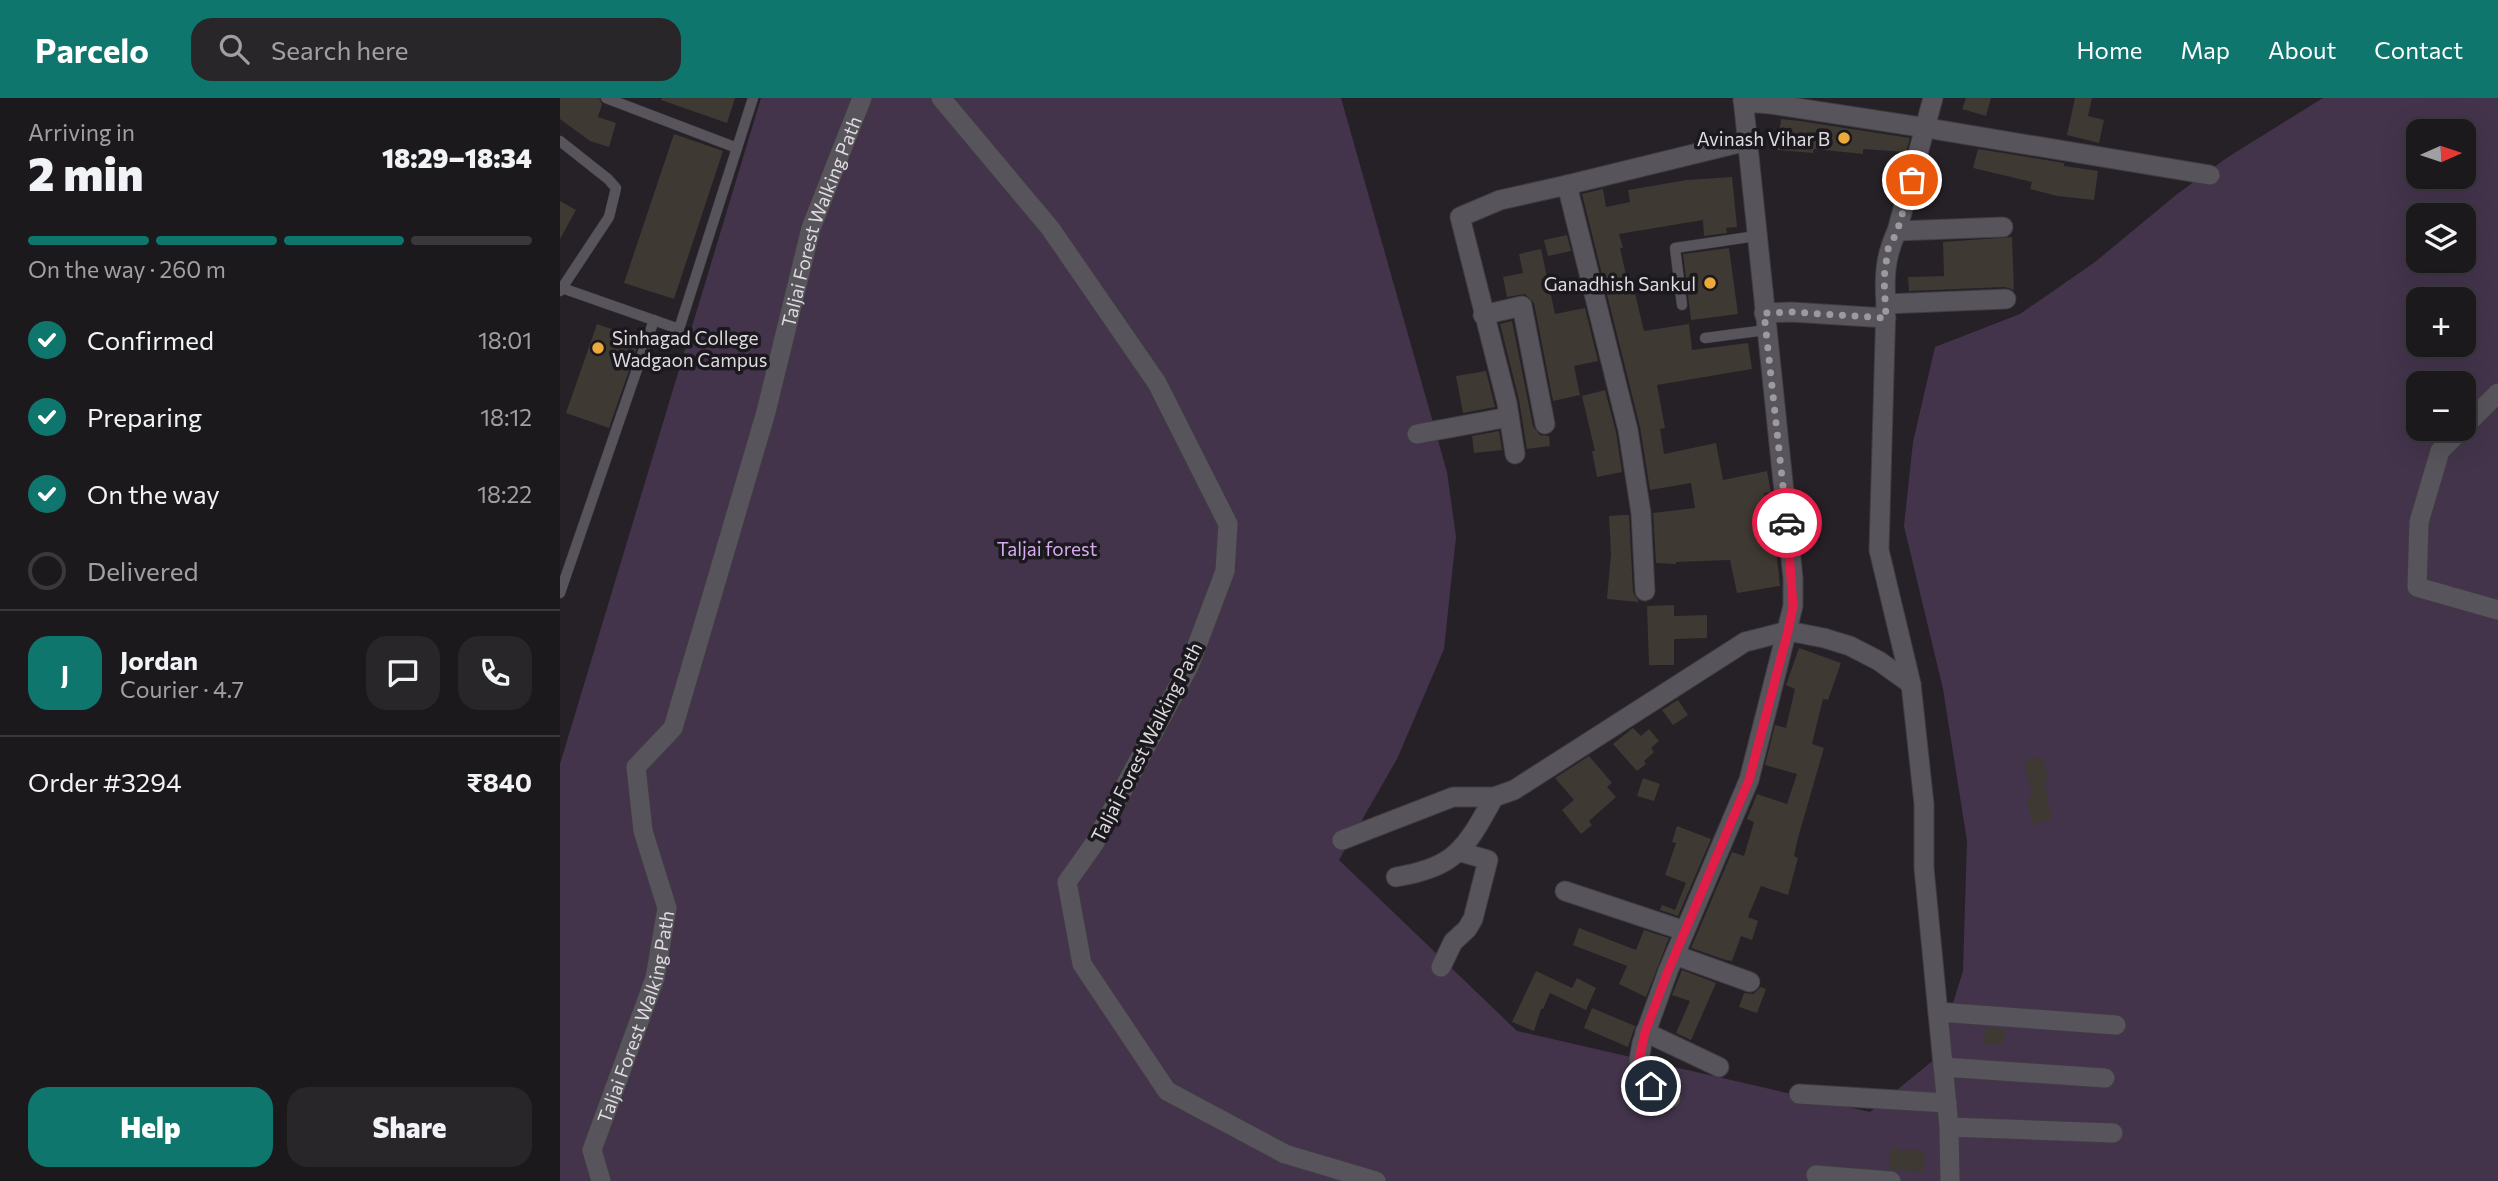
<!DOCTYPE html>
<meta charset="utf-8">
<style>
:root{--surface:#1c191d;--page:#29262a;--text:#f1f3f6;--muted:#a0a0a4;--line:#3a383b;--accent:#0f766e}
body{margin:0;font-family:Commissioner,sans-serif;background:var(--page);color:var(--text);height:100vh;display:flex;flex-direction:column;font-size:26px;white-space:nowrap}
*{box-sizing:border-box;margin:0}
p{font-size:23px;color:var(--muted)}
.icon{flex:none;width:38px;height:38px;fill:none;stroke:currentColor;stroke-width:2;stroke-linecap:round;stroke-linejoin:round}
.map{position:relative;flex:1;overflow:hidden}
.panel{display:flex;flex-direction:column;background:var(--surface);width:560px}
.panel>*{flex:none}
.needle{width:46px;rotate:87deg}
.buttons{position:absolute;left:1846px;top:21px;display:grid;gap:14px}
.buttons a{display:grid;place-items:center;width:70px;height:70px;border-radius:14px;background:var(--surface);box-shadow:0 7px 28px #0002,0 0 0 2px var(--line);font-size:35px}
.pin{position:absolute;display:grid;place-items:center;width:60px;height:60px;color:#fff;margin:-30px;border:4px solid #fff;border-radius:50%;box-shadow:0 2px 7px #0007}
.courier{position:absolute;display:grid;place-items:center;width:70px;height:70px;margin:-35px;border:5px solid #e11d48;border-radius:50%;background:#fff;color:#222;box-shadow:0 2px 9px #0007}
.head em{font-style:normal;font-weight:800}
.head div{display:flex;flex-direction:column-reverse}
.head{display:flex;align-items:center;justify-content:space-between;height:119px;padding:0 28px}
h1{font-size:46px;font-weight:800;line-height:52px}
.bar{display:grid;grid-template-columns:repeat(4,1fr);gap:10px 7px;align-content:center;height:84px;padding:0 28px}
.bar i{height:9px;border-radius:5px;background:var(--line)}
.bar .selected{background:var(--accent)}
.bar p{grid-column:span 4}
.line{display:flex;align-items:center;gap:18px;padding:0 28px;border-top:2px solid var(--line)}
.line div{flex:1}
.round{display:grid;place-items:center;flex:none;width:74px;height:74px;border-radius:21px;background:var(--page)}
ol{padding:0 28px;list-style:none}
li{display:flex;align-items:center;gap:21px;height:77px}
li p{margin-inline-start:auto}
li .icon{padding:7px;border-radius:50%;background:var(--accent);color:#fff;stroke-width:4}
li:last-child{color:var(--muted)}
li i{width:38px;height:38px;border:4px solid var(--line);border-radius:50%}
.action{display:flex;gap:14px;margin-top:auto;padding:14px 28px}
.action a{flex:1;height:80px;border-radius:21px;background:var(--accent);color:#fff;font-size:28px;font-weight:800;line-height:80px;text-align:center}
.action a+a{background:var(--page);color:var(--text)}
header{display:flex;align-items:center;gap:42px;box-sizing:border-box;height:98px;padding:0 35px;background:var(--accent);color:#fff}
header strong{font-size:33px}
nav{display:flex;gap:38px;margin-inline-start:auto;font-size:24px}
.search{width:490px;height:63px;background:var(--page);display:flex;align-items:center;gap:18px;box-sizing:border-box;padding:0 24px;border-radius:21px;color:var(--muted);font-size:26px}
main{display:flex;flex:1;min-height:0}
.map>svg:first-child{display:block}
</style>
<header>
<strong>Parcelo</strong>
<div class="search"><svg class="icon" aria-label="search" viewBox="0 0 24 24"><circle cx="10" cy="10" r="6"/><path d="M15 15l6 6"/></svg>Search here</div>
<nav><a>Home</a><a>Map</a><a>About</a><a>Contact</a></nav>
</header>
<main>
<section class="panel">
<div class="head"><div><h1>2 min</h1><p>Arriving in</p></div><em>18:29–18:34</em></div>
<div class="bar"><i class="selected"></i><i class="selected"></i><i class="selected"></i><i></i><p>On the way · 260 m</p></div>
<ol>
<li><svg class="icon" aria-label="check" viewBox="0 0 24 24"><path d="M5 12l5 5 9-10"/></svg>Confirmed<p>18:01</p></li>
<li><svg class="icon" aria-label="check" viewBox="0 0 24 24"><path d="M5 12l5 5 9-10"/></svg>Preparing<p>18:12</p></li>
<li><svg class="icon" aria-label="check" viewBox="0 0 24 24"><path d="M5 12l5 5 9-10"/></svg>On the way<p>18:22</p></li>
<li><i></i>Delivered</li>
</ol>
<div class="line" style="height:126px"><b class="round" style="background:var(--accent);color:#fff">J</b><div><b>Jordan</b><p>Courier · 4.7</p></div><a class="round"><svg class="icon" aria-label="chat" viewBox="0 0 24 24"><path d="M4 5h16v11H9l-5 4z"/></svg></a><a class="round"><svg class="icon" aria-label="phone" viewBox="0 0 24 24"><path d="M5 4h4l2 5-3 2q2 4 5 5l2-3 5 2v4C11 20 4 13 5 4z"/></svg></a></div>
<div class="line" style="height:91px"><div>Order #3294</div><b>₹840</b></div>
<div class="action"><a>Help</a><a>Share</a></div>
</section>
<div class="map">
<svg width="1938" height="1083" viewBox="0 0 1938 1083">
<rect width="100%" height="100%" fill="#252127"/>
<!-- green -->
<path fill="#43344c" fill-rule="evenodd" d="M201,0H781L887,374L896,439L884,551L837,661L779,762L957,933L1310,1014L1376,960L1403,873L1407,743L1383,591L1344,428L1353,344L1375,249L1460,216L1535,164L1616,97L1668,59L1763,0H1938V1083H0V666ZM1858,33H1904V79H1858ZM1858,117H1904V163H1858ZM1858,201H1904V247H1858ZM1858,285H1904V331H1858Z"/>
<!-- building -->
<g fill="#3e3932">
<polygon points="0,0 39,0 42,6 38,19 56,25 49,49 30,43 0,21"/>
<polygon points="102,0 175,0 167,25 101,2"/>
<polygon points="1406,0 1431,0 1426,18 1402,11"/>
<polygon points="1515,0 1532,0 1528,18 1544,22 1539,45 1507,37"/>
<polygon points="1221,21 1240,23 1350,40 1346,54 1303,51 1303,56 1254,51 1253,55 1217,52"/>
<polygon points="114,36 163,53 114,201 64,185"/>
<polygon points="1418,51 1504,65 1504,68 1538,73 1534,102 1497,98 1470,91 1472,84 1413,70"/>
<polygon points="1172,79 1177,129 1166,130 1167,135 1144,138 1143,122 1059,136 1063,150 1060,150 1066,177 1070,175 1084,233 1129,226 1132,252 1188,245 1192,271 1097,287 1105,330 1100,331 1104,356 1156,345 1163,382 1207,373 1211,394 1204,395 1216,450 1220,488 1177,495 1170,462 1116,464 1116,466 1096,465 1093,415 1135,410 1131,385 1090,392 1080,329 1022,96 1043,91 1046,109 1070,104 1068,92 1127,82"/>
<polygon points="0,103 16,112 0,141"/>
<polygon points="1007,137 1011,153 988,158 984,142"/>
<polygon points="1452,139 1454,192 1445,189 1349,193 1348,179 1384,178 1383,144"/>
<polygon points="1169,150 1178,216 1131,222 1123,156"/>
<polygon points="981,151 995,216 1025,210 1038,263 1014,268 1020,297 993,303 974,205 965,196 947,199 943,179 963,175 959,156"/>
<polygon points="952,223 973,328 980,337 989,338 990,348 967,351 959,302 940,226"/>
<polygon points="37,226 80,241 49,330 6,315"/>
<polygon points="926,273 935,309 903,315 896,278"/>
<polygon points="1045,292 1056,334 1062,374 1037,379 1032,353 1035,353 1022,298"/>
<polygon points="939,333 942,352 914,355 912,338"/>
<polygon points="1063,417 1069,417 1073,494 1079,504 1047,501 1051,456 1049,418"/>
<polygon points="1114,507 1114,518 1147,517 1147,540 1114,541 1114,567 1089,567 1087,508"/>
<polygon points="1239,550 1281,565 1268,602 1263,601 1252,646 1264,650 1238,740 1234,758 1238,760 1228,797 1201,788 1188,819 1198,823 1192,842 1181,838 1172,863 1166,862 1131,850 1172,754 1184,758 1194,724 1187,721 1197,696 1227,706 1237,676 1205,667 1215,627 1226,630 1235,591 1226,587"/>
<polygon points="1118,602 1128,617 1113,627 1102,612"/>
<polygon points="1073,630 1081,638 1089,631 1099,643 1091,650 1094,654 1084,663 1086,666 1077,673 1053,646"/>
<polygon points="1029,658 1052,685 1047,689 1056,699 1029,723 1032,727 1021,736 1002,712 1014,702 995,680"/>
<polygon points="1482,658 1488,682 1484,683 1492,722 1472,726 1467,700 1472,699 1464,663"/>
<polygon points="1083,680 1100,686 1094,703 1077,698"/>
<polygon points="1117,728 1151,741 1118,818 1100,812 1102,807 1115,812 1126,785 1105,777 1116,745 1112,744"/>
<polygon points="1019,830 1076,852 1084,832 1109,840 1086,899 1059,886 1067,868 1013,847"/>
<polygon points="1122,872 1156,885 1131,942 1116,935 1130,903 1112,897"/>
<polygon points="976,873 1012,890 1017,880 1036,890 1026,912 990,895 983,911 981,911 974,933 952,924"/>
<polygon points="1201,889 1206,891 1197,915 1179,909 1184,895 1193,896"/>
<polygon points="1032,910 1075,928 1068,949 1024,930"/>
<polygon points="1425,930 1445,931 1444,947 1424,946"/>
<polygon points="1331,1050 1365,1053 1363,1074 1329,1071"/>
</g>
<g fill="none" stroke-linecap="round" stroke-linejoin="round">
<defs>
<g id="lane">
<polyline points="46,0 177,50"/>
<polyline points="0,43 48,81 56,90 49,119 0,193"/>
<polyline points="2,190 119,231 193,0"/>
<polyline points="1122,207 1115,150 1196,138"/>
<polyline points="1145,240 1206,232"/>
<polyline points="0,495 94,222"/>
</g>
<g id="street">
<polyline points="381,0 490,130 597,285 668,426 665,473 630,566 534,746 507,784 522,866 607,993 725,1056 816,1083"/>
<path d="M1373,0L1337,133C1325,158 1324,180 1326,206L1319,452L1351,586L1364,706V770L1389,1029L1390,1083"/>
<polyline points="1183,4 1211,6 1367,30 1650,77"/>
<polyline points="1337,133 1443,129"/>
<polyline points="1326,206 1446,201"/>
<polyline points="1204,215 1231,214 1326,220"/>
<polyline points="923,217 962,208 985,326"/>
<polyline points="1904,329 1938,295"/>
<polyline points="1902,331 1880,353 1859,424 1857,489 1938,512"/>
<polyline points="857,336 949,319"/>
<polyline points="955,356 947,305 900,119 940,102 1007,87"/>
<polyline points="1085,493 1081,415 1068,332 1007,87 1187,43"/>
<polyline points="782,742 893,699 934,699 954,692 1185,544 1228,533 1264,540 1290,548 1319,563 1351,586"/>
<path d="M836,779C896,769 906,750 934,699"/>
<polyline points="1005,793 1125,833"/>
<polyline points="1115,857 1190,884"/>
<polyline points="881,869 893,844 907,831 913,821 928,762 901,754"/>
<polyline points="1378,914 1556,927"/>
<polyline points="1085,934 1159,969"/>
<polyline points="1383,969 1545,980"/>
<polyline points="1239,996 1387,1005"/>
<polyline points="1111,1000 1091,988 1080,973 1079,962 1082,945 1108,873 1189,682 1233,508 1233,480 1183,0"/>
<polyline points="1389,1029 1553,1035"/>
<polyline points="1256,1077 1331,1083"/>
<path id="s1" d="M41,1083L32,1052L95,880L107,810L83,733L76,669L113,630L206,314L251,130L302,0"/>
</g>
</defs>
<!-- lane casing -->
<use href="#lane" stroke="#403c42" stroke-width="11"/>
<!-- street casing -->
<use href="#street" stroke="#403c42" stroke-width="21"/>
<!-- lane -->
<use href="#lane" stroke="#58545b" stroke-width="10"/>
<!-- street -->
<use href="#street" stroke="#58545b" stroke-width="19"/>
</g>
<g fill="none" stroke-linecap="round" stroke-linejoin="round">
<!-- done -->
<polyline stroke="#9d9a9f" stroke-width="7" stroke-dasharray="0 12.6" points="1227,425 1204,215 1231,214 1326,220 1324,180 1328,151 1337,134 1352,82"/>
<!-- route -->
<polyline stroke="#e11d48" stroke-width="9" points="1091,988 1080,973 1079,962 1085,934 1108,873 1189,682 1228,533 1233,508 1227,425"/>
</g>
<!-- markers -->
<g fill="#ebaa39" stroke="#1b181e" stroke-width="2.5">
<circle cx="1284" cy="40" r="7"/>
<circle cx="1150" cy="185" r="7"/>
<circle cx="38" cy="250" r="7"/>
</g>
<g text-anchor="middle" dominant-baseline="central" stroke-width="7" stroke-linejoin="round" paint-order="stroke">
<!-- poi labels -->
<g font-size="19" fill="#dedbdf" stroke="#1b181e" text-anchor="end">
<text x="1270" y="40">Avinash Vihar B</text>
<text x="1136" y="185">Ganadhish Sankul</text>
<text x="52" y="239" text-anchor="start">Sinhagad College<tspan x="52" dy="22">Wadgaon Campus</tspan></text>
</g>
<!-- street labels -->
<g font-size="19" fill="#dedbdf" stroke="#1b181e">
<text stroke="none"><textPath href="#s1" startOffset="1013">Taljai Forest Walking Path</textPath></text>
<text transform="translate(586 644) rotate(-63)">Taljai Forest Walking Path</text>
<text stroke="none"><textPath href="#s1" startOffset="173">Taljai Forest Walking Path</textPath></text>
</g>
<!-- park labels -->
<g font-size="19" fill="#d5aaee" stroke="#1b181e">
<text x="487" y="450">Taljai forest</text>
</g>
</g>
</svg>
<div class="buttons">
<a><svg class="needle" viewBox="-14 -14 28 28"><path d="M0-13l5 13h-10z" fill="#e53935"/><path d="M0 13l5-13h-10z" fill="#a0a0a4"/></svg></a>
<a><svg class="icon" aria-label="layers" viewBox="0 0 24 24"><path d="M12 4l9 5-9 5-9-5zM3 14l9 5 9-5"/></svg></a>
<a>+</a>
<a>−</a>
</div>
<div class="pin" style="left:1352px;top:82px;background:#ea580c"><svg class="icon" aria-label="bag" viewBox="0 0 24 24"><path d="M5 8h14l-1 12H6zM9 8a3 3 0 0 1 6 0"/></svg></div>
<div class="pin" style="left:1091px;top:988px;background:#1f2937"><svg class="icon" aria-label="home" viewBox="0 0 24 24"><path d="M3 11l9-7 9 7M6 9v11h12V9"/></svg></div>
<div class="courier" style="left:1227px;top:425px"><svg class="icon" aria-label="car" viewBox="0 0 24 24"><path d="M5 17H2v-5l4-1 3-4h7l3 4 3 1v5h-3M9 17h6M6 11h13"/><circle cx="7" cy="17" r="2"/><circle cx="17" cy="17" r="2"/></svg></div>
</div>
</main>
